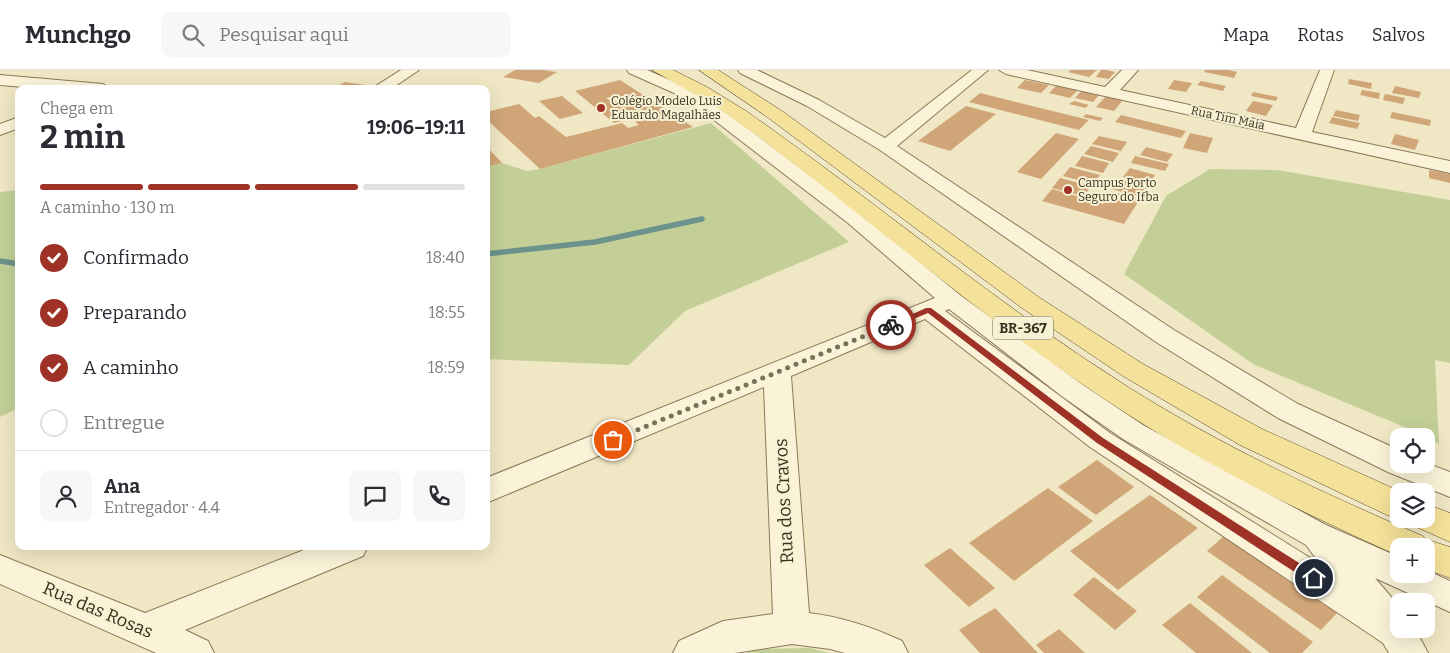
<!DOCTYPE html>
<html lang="pt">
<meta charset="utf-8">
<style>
:root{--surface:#fff;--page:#f7f7f7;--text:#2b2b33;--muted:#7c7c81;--line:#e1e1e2;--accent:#9e3226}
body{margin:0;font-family:Bitter,serif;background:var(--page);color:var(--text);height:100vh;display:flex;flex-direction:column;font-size:19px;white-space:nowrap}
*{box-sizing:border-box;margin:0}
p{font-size:16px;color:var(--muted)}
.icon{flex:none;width:28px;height:28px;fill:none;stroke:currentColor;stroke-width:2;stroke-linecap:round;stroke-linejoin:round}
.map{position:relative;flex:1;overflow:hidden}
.panel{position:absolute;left:15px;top:15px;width:475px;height:465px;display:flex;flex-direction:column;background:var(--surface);border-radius:10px;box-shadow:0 5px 20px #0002}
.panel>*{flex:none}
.controls{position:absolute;left:1390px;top:358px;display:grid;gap:10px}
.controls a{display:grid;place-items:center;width:45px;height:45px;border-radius:10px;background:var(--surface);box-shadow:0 5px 20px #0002;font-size:25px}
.pin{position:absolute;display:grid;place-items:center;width:42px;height:42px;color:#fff;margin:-21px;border:2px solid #fff;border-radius:50%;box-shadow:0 1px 5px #0007}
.courier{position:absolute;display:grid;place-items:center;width:50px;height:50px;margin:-25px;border:4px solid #9e3226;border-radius:50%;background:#fff;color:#222;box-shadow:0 1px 6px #0007}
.summary em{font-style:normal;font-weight:700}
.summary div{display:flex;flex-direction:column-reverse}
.summary{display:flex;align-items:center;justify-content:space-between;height:85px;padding:0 25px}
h1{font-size:32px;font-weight:700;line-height:38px}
.bar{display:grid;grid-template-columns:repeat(4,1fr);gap:8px 5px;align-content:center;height:60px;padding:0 25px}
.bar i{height:6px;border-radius:4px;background:var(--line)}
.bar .active{background:var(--accent)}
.bar p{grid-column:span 4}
.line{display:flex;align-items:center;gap:12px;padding:0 25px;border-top:1px solid var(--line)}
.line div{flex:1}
.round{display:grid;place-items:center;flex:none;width:52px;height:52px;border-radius:10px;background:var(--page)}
ol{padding:0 25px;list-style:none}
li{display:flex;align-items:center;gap:15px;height:55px}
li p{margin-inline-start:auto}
li .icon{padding:5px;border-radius:50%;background:var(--accent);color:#fff;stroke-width:4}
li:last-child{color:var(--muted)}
li i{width:28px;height:28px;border:2px solid var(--line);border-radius:50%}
header{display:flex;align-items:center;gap:30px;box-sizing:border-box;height:70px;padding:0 25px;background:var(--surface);border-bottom:1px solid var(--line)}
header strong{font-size:24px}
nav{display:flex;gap:28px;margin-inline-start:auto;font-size:18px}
.search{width:350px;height:45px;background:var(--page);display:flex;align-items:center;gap:12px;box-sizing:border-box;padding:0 18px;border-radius:10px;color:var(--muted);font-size:19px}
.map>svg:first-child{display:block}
</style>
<header>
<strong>Munchgo</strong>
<div class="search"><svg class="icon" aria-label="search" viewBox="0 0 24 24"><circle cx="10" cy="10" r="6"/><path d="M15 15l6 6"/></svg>Pesquisar aqui</div>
<nav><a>Mapa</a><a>Rotas</a><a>Salvos</a></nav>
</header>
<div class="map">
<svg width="1450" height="583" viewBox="0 0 1450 583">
<rect width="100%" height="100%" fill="#f0e7c4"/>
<!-- green -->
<g fill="#c3cf97">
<polygon points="711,53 849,172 685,241 629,295 486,289 486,97 502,93 527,101 540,99"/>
<polygon points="1210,99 1277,100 1450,130 1450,293 1435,290 1439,374 1426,366 1253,294 1124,204 1166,126"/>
<polygon points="19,120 19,338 0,347 0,122"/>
<polygon points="810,578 829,583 746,583 759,579"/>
</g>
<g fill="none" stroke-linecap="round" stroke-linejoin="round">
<!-- stream -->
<g stroke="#6c928c" stroke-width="5.5">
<polyline points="486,184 595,172 702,149"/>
<polyline points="0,191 19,194"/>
</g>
</g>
<!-- building -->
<g fill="#d0a678" fill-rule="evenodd">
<polygon points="515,0 543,0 557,2 539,13 503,7"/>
<polygon points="1071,0 1097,0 1089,7 1068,2"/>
<polygon points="1101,0 1107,0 1115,2 1109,9 1096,7"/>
<polygon points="1205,0 1228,0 1237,2 1234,8 1204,2"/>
<polygon points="1349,9 1372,13 1371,19 1348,14"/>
<path d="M620,10L693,57L540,99L486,49V42L519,34L535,48L539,46L566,67L622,53L628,58L639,55L635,52L653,47L648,44L614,53L575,21ZM618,25L624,29L612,32L606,28Z"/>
<polygon points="1025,10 1049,15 1041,23 1017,18"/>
<polygon points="1174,10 1192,13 1186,22 1168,19"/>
<polygon points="1201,11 1226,16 1223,21 1197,15"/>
<polygon points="345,12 373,16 368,19 331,19"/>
<polygon points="1057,15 1078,20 1070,28 1049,23"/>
<polygon points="1395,16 1421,22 1419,28 1392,23"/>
<polygon points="1082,20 1100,24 1093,32 1075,28"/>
<polygon points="1362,20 1380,23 1379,29 1360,25"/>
<polygon points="1253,22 1278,27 1276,31 1251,26"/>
<polygon points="980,23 1089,50 1079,60 969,32"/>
<polygon points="1385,24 1405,28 1403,34 1383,30"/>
<polygon points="562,26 583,43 560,49 539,31"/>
<polygon points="1106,26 1123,30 1114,41 1096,37"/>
<polygon points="1074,31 1089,35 1085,38 1069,34"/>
<polygon points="1253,31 1273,35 1266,46 1246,41"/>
<polygon points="966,36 996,44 950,81 918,71"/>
<polygon points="1336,40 1360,45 1358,51 1333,46"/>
<polygon points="1392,42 1431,50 1430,56 1390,48"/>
<polygon points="1086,44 1103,48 1100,51 1083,47"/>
<polygon points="1121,45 1186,61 1181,68 1115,52"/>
<polygon points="1332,47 1360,53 1357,59 1329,53"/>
<polygon points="1056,63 1079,69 1041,109 1017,102"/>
<polygon points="1190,63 1213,68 1207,83 1183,78"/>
<polygon points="1395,64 1419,70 1415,80 1391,74"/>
<polygon points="1099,66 1127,72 1121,81 1092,74"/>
<polygon points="486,76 502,93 486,97"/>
<polygon points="1091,76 1119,83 1113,92 1084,84"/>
<polygon points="1146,77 1173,84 1167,92 1140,85"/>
<polygon points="1082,86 1109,93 1103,103 1075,96"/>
<polygon points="1135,86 1169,94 1165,101 1131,93"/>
<polygon points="1070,97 1100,105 1093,114 1063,106"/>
<polygon points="1130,98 1155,105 1149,114 1123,107"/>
<polygon points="1429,100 1450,104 1450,113 1429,108"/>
<polygon points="1060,108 1091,116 1084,126 1052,118"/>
<polygon points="1118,109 1148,116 1141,127 1112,119"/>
<polygon points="1052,119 1103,134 1112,122 1140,129 1124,154 1042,131"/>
<polygon points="1097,390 1134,417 1096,445 1058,417"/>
<polygon points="1048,418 1093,451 1014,511 969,473"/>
<polygon points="1150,425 1198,458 1118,520 1070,481"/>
<polygon points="1224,466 1337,543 1321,560 1207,481"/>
<polygon points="950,478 995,518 969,537 924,495"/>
<polygon points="1222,505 1313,572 1302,583 1270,583 1197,527"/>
<polygon points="1094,507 1137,541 1115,560 1073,525"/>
<polygon points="1190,533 1252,583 1196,583 1162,555"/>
<polygon points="995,538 1038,583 980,583 959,560"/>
<polygon points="1059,559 1085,583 1044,583 1036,575"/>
</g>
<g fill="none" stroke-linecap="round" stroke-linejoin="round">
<defs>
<g id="minor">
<polygon points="401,0 419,0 391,19 371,19"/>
<path d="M627,0H647L686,17L726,42L862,145L960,225L1083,315L1143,355L1326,455L1399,487V504H1426V500L1450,511V542L1375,508L1399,536V559H1415L1428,583H1389L1383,573L1090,377L925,249L791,306L809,543C842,547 872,557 902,571L908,583H845L830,579L792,574L735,583H673L679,571L723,551L773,544L764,317L486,433V408L935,228L848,153L714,50L674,23L629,3ZM949,239L1063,327L1123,369L1306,475L1320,494L1110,363L945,241Z"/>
<polygon points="738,0 757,0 819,30 885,68 972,0 988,0 897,76 1174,260 1298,334 1399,380 1399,394 1426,393 1450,402 1450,427 1388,402 1278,348 1156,272 880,80 807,36 740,3"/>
<polygon points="999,0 1027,0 1105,17 1122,0 1138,0 1120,20 1296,58 1320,0 1334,0 1312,62 1450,91 1450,103 1006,4"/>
<polygon points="0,5 103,14 111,19 47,19 0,15"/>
<polygon points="19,47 19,58 0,65 0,54"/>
<polygon points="314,476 368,476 363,486 185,560 208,571 214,583 156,583 0,514 0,485 145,543"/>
</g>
<g id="major">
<path d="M652,0H673L707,17L746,41C875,131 995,233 1128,317C1222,376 1322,423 1423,466L1425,469L1450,477V508L1426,499V476H1399V486C1306,444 1215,400 1129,345C997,261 878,156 752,62L715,36Z"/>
<polygon points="699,0 718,0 782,41 1040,228 1143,294 1262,359 1399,421 1400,449 1387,445 1240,375 1123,306 1022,238 770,49"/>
<polygon points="1426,434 1450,443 1450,472 1414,456 1410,449 1426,449"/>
</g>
</defs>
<!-- minor casing -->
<use href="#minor" stroke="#8c7959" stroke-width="2"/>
<!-- major casing -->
<use href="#major" stroke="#59462e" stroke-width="1"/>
<!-- minor -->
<use href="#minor" fill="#faf3d8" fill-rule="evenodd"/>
<!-- major -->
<use href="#major" fill="#f5e29a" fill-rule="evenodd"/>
</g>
<!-- route -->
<polygon fill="#9e3226" points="926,238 931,238 1103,368 1318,505 1318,512 1310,512 1097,373 928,243 894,257 888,255"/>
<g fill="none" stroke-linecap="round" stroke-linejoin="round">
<!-- done -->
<polyline stroke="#7a6f58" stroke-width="5" stroke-dasharray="0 9" points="613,370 891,255"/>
</g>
<!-- markers -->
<g fill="#9e3226" stroke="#f7f1d4" stroke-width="2">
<circle cx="601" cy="38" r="5"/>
<circle cx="1068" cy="120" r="5"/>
</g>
<g text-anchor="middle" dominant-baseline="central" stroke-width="4" stroke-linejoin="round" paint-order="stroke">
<!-- far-poi labels -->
<g font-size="12" fill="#3b2f1e" stroke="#f7f1d4" text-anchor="start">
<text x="611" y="31">Colégio Modelo Luis<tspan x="611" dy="14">Eduardo Magalhães</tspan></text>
<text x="1078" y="113">Campus Porto<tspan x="1078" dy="14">Seguro do Ifba</tspan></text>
</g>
<!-- far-street labels -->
<g font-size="12" fill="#3b2f1e" stroke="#f7f1d4">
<text transform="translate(1228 48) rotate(12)">Rua Tim Maia</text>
</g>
<!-- shield labels -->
<rect fill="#f7f1d4" stroke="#736955" stroke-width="1" x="993" y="246.5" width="60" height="23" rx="4"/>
<g font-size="14" font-weight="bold" fill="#3b2f1e">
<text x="1023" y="258">BR-367</text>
</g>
<!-- near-street labels -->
<g font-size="18" fill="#3b2f1e" stroke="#f7f1d4">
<text transform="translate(784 431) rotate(-93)">Rua dos Cravos</text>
<text transform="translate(98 540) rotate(23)">Rua das Rosas</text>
</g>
</g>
</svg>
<div class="controls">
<a><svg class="icon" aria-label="locate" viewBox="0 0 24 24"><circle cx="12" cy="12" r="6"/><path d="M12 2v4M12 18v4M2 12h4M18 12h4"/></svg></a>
<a><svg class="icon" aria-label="layers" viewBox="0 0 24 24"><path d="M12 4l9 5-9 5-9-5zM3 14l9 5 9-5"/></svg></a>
<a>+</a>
<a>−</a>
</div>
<div class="pin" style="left:613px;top:370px;background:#ea580c"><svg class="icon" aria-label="bag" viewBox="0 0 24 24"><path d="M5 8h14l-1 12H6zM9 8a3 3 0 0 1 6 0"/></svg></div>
<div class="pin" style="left:1314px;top:508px;background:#1f2937"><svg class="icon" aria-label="home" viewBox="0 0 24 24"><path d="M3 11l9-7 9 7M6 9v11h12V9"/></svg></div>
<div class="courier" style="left:891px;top:255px"><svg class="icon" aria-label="bike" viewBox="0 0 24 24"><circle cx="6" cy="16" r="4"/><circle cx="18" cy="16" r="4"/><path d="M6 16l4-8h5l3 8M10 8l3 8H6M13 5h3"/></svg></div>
<section class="panel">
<div class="summary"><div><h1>2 min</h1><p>Chega em</p></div><em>19:06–19:11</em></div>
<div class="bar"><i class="active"></i><i class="active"></i><i class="active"></i><i></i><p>A caminho · 130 m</p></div>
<ol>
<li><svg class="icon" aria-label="check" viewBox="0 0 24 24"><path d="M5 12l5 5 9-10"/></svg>Confirmado<p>18:40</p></li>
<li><svg class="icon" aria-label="check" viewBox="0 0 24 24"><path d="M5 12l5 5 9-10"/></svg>Preparando<p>18:55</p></li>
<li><svg class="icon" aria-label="check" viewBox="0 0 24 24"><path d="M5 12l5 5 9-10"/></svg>A caminho<p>18:59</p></li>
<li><i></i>Entregue</li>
</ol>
<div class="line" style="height:90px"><a class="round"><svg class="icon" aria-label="person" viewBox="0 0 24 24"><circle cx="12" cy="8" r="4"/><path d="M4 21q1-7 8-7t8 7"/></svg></a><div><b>Ana</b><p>Entregador · 4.4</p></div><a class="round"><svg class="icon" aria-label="chat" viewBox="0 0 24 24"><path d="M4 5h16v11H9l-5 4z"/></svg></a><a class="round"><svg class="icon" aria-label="phone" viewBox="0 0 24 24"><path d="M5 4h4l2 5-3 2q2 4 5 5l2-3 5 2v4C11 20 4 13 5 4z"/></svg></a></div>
</section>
</div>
